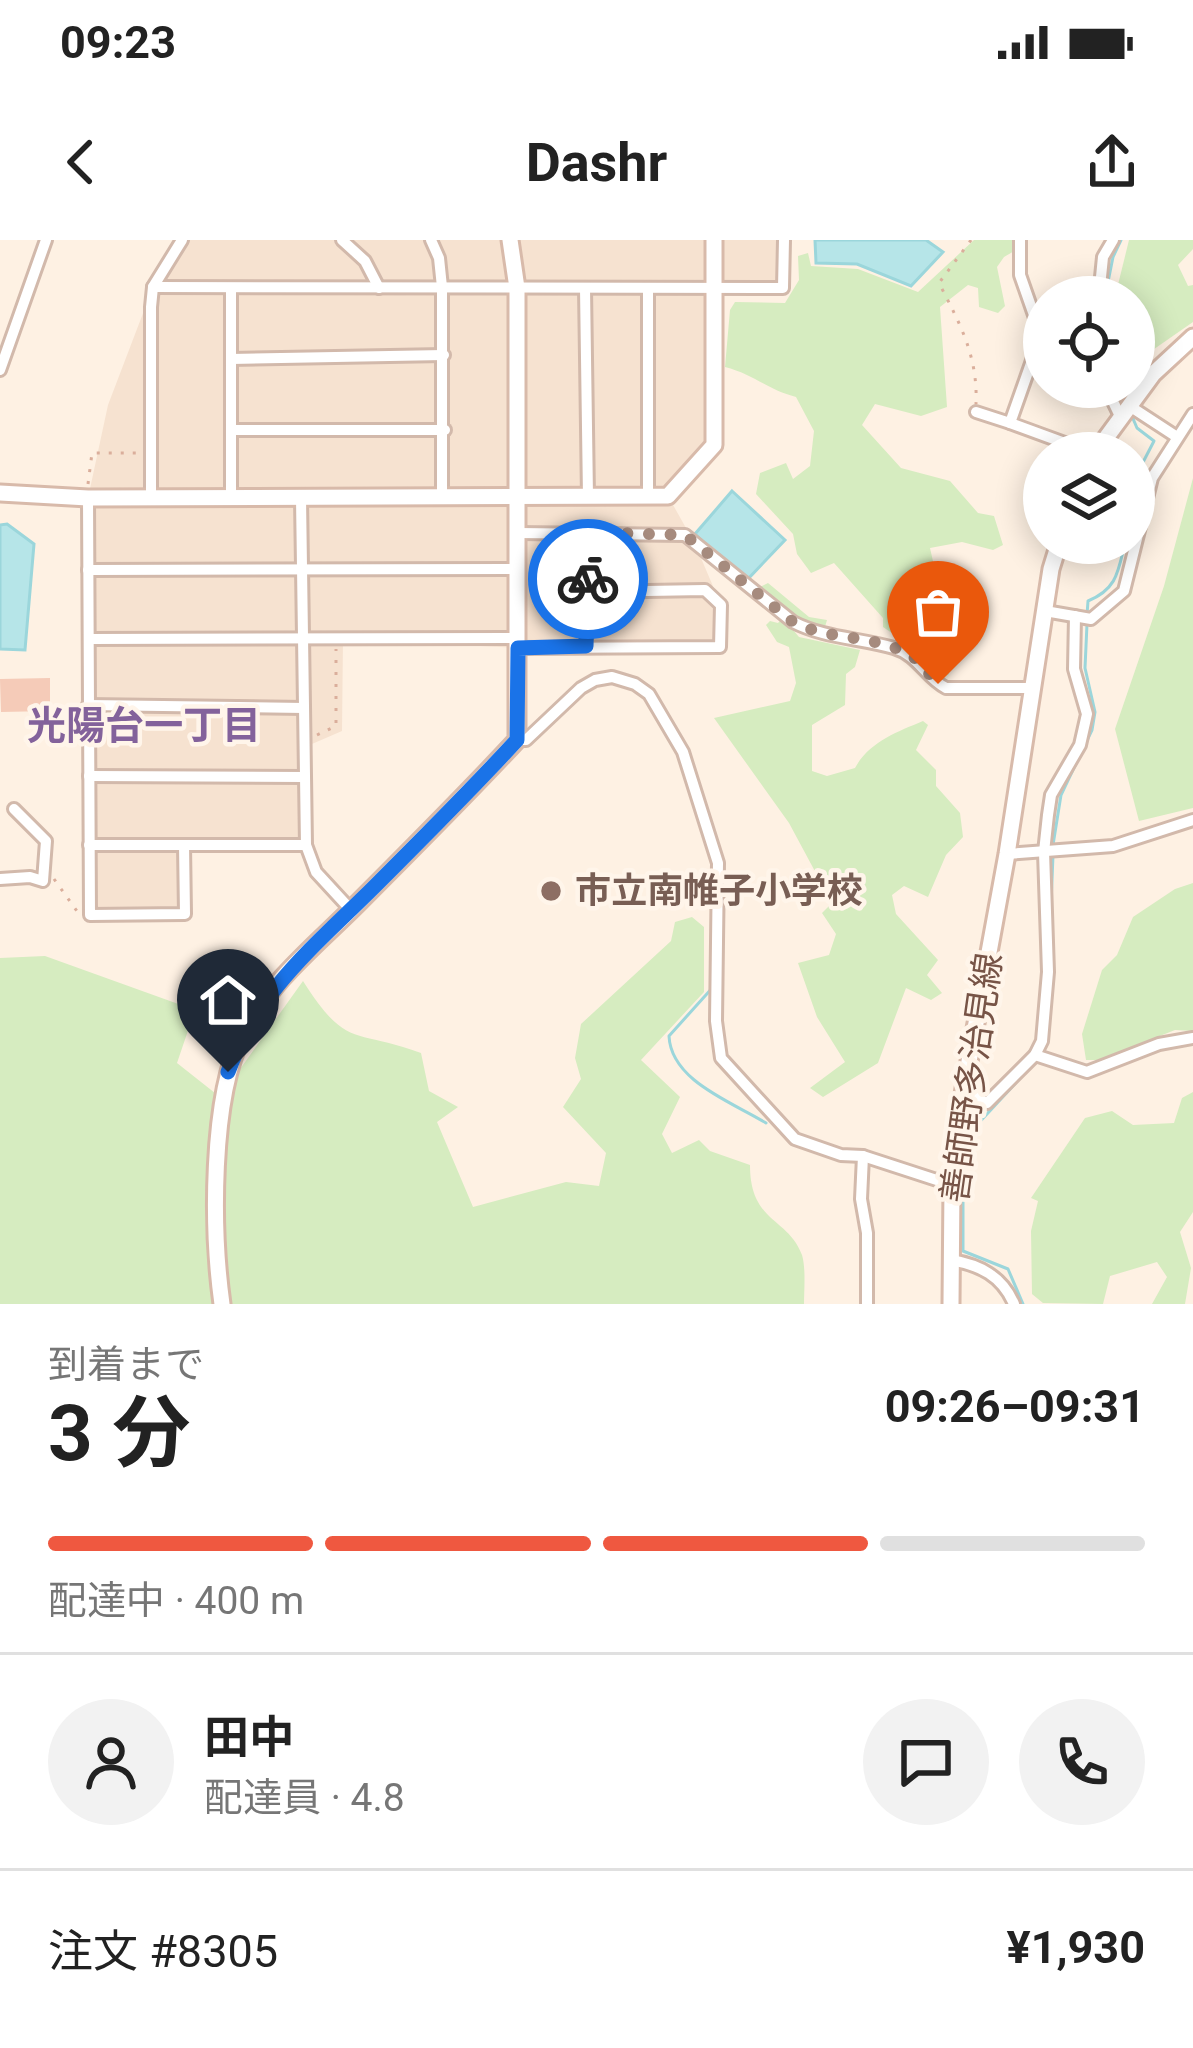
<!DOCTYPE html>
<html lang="ja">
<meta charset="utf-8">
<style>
:root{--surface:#fff;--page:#f2f2f2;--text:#222;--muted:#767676;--line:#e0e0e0;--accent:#ef5840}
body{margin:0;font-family:Roboto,"Noto Sans JP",sans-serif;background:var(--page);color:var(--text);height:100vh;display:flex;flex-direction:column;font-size:45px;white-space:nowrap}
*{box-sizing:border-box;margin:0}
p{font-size:39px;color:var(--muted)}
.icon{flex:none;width:66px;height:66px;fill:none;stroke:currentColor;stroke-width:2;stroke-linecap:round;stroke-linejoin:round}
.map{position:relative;height:1064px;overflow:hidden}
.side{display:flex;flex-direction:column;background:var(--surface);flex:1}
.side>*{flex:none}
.controls{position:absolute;left:1023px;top:36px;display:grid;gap:24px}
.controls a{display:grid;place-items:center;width:132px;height:132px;border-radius:50%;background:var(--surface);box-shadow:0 6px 30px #0003;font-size:60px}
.pin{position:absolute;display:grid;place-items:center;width:102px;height:102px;color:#fff;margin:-123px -51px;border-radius:50% 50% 50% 0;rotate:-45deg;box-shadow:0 0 12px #0007}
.pin .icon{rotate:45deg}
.courier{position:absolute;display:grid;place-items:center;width:120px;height:120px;margin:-60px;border:9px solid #1a73e8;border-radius:50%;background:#fff;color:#222;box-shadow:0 3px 15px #0007}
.head em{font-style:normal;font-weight:700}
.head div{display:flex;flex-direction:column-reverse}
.head{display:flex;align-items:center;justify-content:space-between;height:204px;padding:0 48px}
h1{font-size:78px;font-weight:700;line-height:90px}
.bar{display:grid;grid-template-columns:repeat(4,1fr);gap:18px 12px;align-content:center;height:144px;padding:0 48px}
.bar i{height:15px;border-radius:9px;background:var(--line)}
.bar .selected{background:var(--accent)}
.bar p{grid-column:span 4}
.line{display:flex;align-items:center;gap:30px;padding:0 48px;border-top:3px solid var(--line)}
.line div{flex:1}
.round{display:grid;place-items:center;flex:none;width:126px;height:126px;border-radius:63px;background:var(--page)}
.status{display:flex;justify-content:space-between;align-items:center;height:84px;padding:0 60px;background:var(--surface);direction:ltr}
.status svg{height:33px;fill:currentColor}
header{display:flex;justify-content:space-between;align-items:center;height:156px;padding:0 48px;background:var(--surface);font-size:54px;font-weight:700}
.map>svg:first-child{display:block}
</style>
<div class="status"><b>09:23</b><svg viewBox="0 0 49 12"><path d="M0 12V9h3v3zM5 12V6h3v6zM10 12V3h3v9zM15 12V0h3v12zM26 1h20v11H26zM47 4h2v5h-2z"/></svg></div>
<header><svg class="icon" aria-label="back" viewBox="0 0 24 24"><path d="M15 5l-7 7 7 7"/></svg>Dashr<svg class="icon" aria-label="share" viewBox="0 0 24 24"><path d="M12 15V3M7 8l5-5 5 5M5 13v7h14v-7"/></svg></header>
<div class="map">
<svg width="1193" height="1064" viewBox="0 0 1193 1064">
<rect width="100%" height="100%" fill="#fef1e3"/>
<!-- residential -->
<polygon fill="#f6e2d0" points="182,0 784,0 783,48 716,49 714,205 668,256 695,304 721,365 720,407 518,408 343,399 342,491 305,507 306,605 184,605 185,674 90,675 88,258 108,165 153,47"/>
<!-- green -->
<g fill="#d6ecc0">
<path d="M974,0H1017L1016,10L1004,17L997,27L1005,66L998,73L979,67L978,48L968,45L940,67L947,167L921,176L875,164L862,185L901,228L950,241L978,273L994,276L1003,305L993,310L962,302L930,308L946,379L959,382L955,399L937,393L933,403L949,434L942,438L917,410L883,387V378L834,323L811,333L797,314L793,294L756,254L760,233L786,223L793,239L810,226L814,191L796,157C768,150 753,134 725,127L730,70L735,62L785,63L799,40L798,16L808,13L811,26L858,29L918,52Z"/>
<polygon points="1129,0 1193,0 1193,9 1178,25 1188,46 1193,45 1193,82 1134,123 1134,57 1115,57"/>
<polygon points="1193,238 1193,568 1139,581 1115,489 1164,346"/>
<path d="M768,343L809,377L827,380L824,390L799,383L794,391L799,397L860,410L855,427L846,434L845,465L812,485V531L827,536L855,528C869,502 897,492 923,481L928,485L916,510L936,530V546L960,573L963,597L946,615L928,657L904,646L892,655L896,674L938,720L927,735L942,753L931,760L906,748L878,823L823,857L810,848L845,822L817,777L798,723L829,715L836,694L822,673L832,663L789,583L714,478L790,461L796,443L789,407L777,402L766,385L770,381L778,383L786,374L760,347Z"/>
<polygon points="1193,643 1193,791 1175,790 1099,820 1086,820 1082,794 1102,730 1117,715 1133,677 1175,649"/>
<path d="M692,677L704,687V752L641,820L680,857L662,894L672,913L699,900L710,911L750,925C750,983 788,977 802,1015C806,1028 804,1050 804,1064H0V718L45,716L195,770L177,823L220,857L303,741C347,810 353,788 421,813L429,851L458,867L437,882L473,967L566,942L599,946L606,913L563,867L581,839L575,818L581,784L671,701L675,682Z"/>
<polygon points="1193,852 1193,972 1180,992 1191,1028 1185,1064 1152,1064 1167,1037 1157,1022 1110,1036 1103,1064 1043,1063 1032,1054 1031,991 1038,961 1031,958 1085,878 1112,871 1133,885 1174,883 1182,858"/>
</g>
<!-- water -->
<g fill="#b6e5e8" stroke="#9bd6db" stroke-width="3">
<polygon points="815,0 926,0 943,12 911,46 857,24 816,23"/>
<polygon points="732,251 785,300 745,342 695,294"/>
<polygon points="7,284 34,304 25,410 0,409 0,285"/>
</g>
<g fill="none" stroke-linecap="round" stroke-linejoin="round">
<!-- stream -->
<g stroke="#9bd6db" stroke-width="3">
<polyline points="1105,57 1113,17 1121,0"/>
<polyline points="1118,147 1124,160"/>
<polyline points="1131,174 1137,188 1154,201 1139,230 1134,261"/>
<path d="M1087,375L1088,361C1117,349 1118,332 1125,303"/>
<polyline points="1053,605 1061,555 1092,490 1095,472 1085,428 1087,384"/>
<polyline points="1051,665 1053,615"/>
<path d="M714,746L669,796C671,841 732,862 766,883"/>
<polyline points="1049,785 1052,747"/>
<polyline points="1023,1064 1008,1029 963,1011 963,923 974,888 1036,821"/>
</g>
</g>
<!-- building -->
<polygon fill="#f5cbb8" points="50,438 50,471 1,472 0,439"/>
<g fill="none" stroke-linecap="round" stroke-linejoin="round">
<defs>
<g id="street">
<polyline points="342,0 365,21 379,48"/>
<polyline points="431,0 439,18 442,47 442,258"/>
<polyline points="1020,0 1020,35 1041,95 1010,183 1092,213"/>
<polyline points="153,47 783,48 784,0"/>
<polyline points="231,48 231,257"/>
<polyline points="585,48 588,257"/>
<polyline points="648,48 648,257"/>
<polyline points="1099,57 1103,17 1113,0"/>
<polyline points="231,119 444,115"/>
<polyline points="0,130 46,0"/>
<polyline points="1106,147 1120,176"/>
<polyline points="1128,165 1177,197"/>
<polyline points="976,172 1010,183"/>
<polyline points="231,190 445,190"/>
<polyline points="151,257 151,67 153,47 182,0"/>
<polyline points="88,258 90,675 185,674 184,605"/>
<polyline points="301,258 306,605 316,632 351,670"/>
<path d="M518,293L685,295L793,382C824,398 860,398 894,408C918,415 925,437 946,448H1032"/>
<polyline points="88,330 517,329"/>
<polyline points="1045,371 1091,379 1124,351 1152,238 1193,174"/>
<polyline points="89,399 518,398"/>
<polyline points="586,406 588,292"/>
<polyline points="518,408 720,407 721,365 705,350 588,352"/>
<polyline points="88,465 304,468"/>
<polyline points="517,500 526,500 581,448 595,440 612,437 635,444 649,454 683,512 718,623 716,781 721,818 795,899 841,915 863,916 952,945"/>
<polyline points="89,536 304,537"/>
<polyline points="89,605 306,605"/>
<polyline points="1007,614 1113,606 1193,580"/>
<polyline points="0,639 30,637 43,641 46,601 14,569"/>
<polyline points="1035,815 1087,832 1159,804 1193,798"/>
<polyline points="963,851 987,863 1035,815 1042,801 1048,732 1044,612 1048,575 1051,555 1080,505 1087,474 1074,429 1075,376"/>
<polyline points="863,916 861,959 867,993 867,1064"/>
<path d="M951,1020C980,1025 1002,1036 1014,1064"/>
</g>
<g id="secondary">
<polyline points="1095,213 1153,134 1193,97"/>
<polyline points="0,253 88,258 668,256 714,205 714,0"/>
<path d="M222,1064C212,992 210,858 243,794C270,741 316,705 357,664C411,610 465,556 517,500V48L510,0"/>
<polyline points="951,1064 952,945 959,876 1007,614 1051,329 1059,303"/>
</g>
</defs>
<!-- street casing -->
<use href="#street" stroke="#d2b9ab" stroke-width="16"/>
<!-- secondary casing -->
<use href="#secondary" stroke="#d8baaa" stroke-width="21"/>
<!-- path -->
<g stroke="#daae9b" stroke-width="3" stroke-dasharray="3 9" stroke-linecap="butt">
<path d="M971,0L939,43C960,84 978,116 976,164"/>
<polyline points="88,244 92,213 141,213"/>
<polyline points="317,495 336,486 336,409"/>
<polyline points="54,639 79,674"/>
</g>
<!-- street -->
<use href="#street" stroke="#fff" stroke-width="10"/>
<!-- secondary -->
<use href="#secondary" stroke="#fff" stroke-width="15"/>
</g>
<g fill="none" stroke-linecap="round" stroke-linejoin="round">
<!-- done -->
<path stroke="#a68b7e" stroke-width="12" stroke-dasharray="0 21.6" d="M588,339V292L685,295L793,382C829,401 877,394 912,416C922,423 929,435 938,444"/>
<!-- route -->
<path stroke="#1a73e8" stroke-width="15" d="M228,832C259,749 314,707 375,646C423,598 471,550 517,500L518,408L586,406L588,339"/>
</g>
<!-- markers -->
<circle fill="#8d6e63" stroke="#fff5ea" stroke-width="4.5" cx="551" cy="651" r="12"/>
<g text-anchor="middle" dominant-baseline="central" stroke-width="9" stroke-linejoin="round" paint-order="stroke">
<!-- education labels -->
<g font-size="36" font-weight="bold" fill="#785e54" stroke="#fff5ea" text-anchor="start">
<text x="575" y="651">市立南帷子小学校</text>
</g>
<!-- street labels -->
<g font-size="36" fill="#775447" stroke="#fff5ea">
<text transform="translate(972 838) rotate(-82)">善師野多治見線</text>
</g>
<!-- neighbourhood labels -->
<g font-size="39" font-weight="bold" fill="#83629b" stroke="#fff5ea">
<text x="144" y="486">光陽台一丁目</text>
</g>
</g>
</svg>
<div class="controls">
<a><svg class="icon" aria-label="locate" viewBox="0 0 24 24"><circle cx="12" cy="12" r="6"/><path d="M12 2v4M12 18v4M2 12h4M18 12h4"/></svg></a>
<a><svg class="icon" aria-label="layers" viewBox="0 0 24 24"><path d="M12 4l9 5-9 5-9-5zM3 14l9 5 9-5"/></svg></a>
</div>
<div class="pin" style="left:938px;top:444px;background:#ea580c"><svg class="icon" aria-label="bag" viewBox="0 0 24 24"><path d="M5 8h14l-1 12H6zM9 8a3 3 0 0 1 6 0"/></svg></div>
<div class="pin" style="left:228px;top:832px;background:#1f2937"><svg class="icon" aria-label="home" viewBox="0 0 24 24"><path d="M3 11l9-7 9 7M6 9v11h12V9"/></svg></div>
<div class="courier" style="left:588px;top:339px"><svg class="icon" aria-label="bike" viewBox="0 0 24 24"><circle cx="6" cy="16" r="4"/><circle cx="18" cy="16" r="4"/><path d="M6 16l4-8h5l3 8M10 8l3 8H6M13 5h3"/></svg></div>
</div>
<section class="side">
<div class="head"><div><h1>3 分</h1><p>到着まで</p></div><em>09:26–09:31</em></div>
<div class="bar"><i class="selected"></i><i class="selected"></i><i class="selected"></i><i></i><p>配達中 · 400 m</p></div>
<div class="line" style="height:216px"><a class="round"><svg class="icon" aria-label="person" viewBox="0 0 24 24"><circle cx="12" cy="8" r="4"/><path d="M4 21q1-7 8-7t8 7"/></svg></a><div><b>田中</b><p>配達員 · 4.8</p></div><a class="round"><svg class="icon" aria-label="chat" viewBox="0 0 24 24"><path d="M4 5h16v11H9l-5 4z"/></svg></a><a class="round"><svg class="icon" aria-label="phone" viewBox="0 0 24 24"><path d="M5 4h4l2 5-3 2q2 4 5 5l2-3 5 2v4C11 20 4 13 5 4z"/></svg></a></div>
<div class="line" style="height:156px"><div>注文 #8305</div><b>¥1,930</b></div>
</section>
